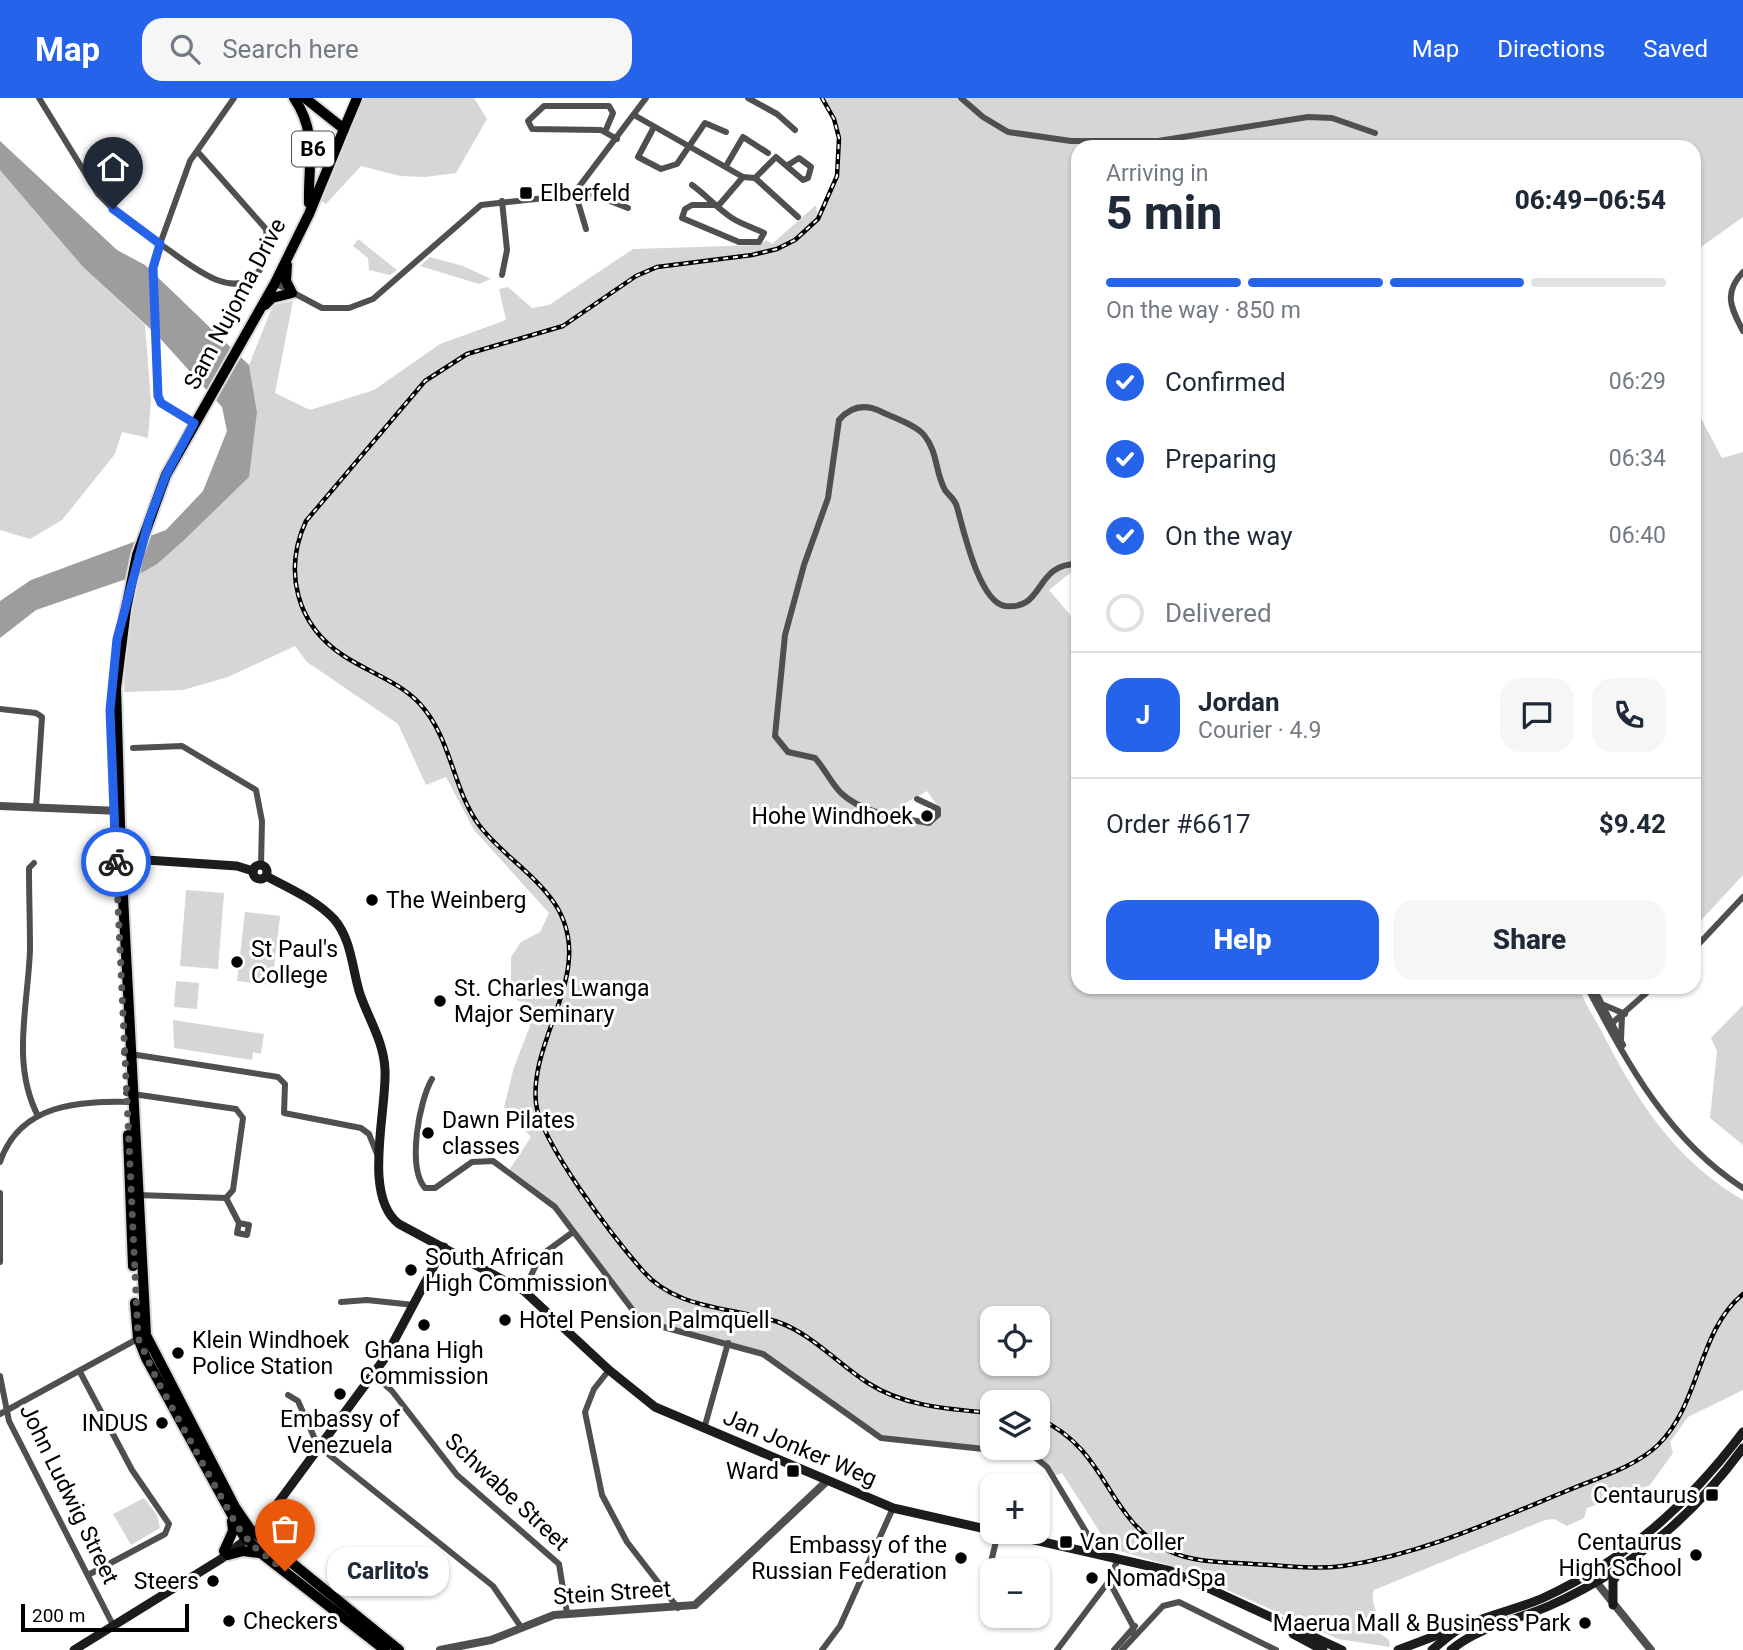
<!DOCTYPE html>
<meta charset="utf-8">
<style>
:root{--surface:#fff;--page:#f6f6f7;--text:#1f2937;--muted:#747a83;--line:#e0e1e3;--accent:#2563eb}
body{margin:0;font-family:Roboto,sans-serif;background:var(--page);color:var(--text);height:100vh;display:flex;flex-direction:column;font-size:26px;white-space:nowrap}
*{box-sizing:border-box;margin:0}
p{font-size:23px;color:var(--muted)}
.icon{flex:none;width:38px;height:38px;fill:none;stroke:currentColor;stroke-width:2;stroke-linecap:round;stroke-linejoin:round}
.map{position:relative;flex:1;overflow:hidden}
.drawer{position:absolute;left:1071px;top:42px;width:630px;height:854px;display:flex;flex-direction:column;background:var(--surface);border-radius:21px;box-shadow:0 2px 5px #0004}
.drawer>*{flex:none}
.fabs{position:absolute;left:980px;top:1208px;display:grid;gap:14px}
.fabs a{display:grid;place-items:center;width:70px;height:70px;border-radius:14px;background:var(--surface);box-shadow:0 2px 5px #0004;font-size:35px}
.scale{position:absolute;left:21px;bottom:18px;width:168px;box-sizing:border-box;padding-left:7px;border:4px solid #000;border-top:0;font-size:19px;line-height:24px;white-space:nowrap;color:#000;-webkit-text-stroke:5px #fff;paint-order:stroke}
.pin{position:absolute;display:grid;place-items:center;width:60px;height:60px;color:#fff;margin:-72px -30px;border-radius:50% 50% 50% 0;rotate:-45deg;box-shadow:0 0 7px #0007}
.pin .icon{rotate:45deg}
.courier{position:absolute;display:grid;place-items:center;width:70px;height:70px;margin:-35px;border:5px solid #2563eb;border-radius:50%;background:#fff;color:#222;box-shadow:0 2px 9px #0007}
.bubble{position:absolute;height:49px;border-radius:21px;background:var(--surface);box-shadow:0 2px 5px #0004;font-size:23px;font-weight:800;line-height:49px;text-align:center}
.head em{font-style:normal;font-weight:800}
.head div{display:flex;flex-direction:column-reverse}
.head{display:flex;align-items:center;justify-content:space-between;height:119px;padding:0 35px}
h1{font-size:46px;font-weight:800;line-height:52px}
.bar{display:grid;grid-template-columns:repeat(4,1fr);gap:10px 7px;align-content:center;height:84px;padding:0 35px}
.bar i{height:9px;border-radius:5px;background:var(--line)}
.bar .active{background:var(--accent)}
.bar p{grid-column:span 4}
.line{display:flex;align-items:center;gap:18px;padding:0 35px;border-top:2px solid var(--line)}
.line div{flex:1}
.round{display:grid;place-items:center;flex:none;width:74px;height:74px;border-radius:21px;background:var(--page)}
ol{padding:0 35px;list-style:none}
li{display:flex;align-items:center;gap:21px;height:77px}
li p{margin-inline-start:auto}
li .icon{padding:7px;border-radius:50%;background:var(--accent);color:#fff;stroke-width:4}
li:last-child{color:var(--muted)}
li i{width:38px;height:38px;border:4px solid var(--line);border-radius:50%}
.action{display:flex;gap:14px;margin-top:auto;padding:14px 35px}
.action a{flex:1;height:80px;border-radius:21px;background:var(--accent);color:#fff;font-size:28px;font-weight:800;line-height:80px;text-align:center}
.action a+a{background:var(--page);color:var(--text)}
header{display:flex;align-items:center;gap:42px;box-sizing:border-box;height:98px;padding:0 35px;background:var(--accent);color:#fff}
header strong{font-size:33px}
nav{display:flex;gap:38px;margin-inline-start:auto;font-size:24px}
.search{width:490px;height:63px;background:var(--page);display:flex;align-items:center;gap:18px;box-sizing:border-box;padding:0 24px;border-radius:21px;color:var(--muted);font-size:26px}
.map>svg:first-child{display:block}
</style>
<header>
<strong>Map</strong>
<div class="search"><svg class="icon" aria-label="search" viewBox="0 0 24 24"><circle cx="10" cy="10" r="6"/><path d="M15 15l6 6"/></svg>Search here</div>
<nav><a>Map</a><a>Directions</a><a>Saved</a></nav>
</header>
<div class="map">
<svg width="1743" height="1552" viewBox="0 0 1743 1552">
<rect width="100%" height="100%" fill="#fff"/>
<!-- green -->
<g fill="#d6d6d6" fill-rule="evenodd">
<polygon points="363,0 474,0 487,21 456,75 425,79 400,78 361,68 326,106 320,102"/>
<path d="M822,0H1743V119L1694,154V49H1078V474L1075,471L1049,492L1078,526V889H1580C1582,902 1594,919 1601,932C1636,1001 1674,1062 1743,1102V1292L1688,1319L1670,1344L1673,1355L1650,1387L1587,1410L1584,1420L1567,1428L1554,1421L1545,1422L1374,1492C1368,1508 1384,1520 1381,1536L1389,1542L1390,1549L1338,1541L1175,1469L1110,1450L1062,1375L1053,1378L1038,1359L887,1341L763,1256L646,1226L555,1109L509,1072L531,1039L504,1009L514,969L530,928L528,904L518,903L511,894V859L521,844L540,834L549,815L474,732L446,679L426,687L398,626L307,564L295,548L228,579L183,592L124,594L125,560L137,477L157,466L257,314L249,267L273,207L293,203L275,295L310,312L374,292L440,246L506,222L499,191L508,189L532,210L549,207L633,151L760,147L766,142L772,146L816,107L818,120C837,81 851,38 822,0ZM927,693L941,713L939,721L932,726L894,718L906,705ZM992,1220H1038V1265H992ZM992,1304H1038V1349H992Z"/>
<polygon points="0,70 83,169 145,227 151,303 148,340 122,334 115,356 62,422 30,441 0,432"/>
<polygon points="358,141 397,172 390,177 369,172 368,160 353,148"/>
<polygon points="430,159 463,168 491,181 479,186 420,168"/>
<polygon points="1694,307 1722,360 1743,354 1743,777 1694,830"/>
<polygon points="186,792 224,795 218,871 180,868"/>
<polygon points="245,814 280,818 272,887 237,883"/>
<polygon points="176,883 199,885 197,911 174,909"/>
<polygon points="1743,907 1743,1047 1710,1020 1717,953 1711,940"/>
<polygon points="173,922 264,936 261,956 253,954 252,962 174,950"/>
<polygon points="144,1400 157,1417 160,1430 131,1447 113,1416"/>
</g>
<!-- water -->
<polygon fill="#9d9d9d" points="0,43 117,152 145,167 249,267 257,314 249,379 183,443 157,466 138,477 36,512 0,540 0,503 31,482 166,432 203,393 227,333 222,309 157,237 83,169 0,72"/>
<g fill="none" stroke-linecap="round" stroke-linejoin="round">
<defs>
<polyline id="primary" points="344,31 357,0"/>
<g id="trunk">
<path d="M294,0C318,35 308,66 309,105"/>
<polyline points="305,0 344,31 309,116 275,185 166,377 137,457 126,511 116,590 121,760 146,1237 235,1409 250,1431 399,1552"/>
<polyline points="265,207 272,200 292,195 286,183 287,167"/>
<polyline points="128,1037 133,1168"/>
<polyline points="135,1205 138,1240 146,1260 243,1437 262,1456 385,1552"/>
<polyline points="224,1453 233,1433 232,1423"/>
<polyline points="228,1457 243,1453 259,1455"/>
</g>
</defs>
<!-- primary casing -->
<use href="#primary" stroke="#dbdbdb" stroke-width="13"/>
<!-- trunk casing -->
<use href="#trunk" stroke="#dbdbdb" stroke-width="14"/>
<!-- minor -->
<g stroke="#4f4f4f" stroke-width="6">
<polyline points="39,0 98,96 113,111 160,146 153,170 158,298 161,305 194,325"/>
<polyline points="748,0 777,16 795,32"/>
<polyline points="961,0 983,19 1008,34 1071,43 1158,43 1308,19 1332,20 1375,35"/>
<polyline points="634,17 743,79"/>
<polyline points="654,29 638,59 661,71 677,66 705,25 726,34"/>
<polyline points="605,34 613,15 609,8 544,8 528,23 532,31 601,32 617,41"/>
<path d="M197,53L266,131C268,145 268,162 259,173C233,208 184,161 160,146L190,63L234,0"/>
<polyline points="726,68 743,39 768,55"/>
<polyline points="743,79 755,80 798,119"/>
<polyline points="755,80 776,59 803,82 808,80 811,69 799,60 788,67"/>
<path d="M692,87C705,96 718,111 732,120C741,126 754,130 764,135L759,144H739L682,120L685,111L692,107H719L743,79"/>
<polyline points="579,91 628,110"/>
<polyline points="575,94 586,131"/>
<path d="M1743,174C1723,195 1731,210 1743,233"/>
<polyline points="502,177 507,152 502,103"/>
<polyline points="275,185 322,210 349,210 373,201 481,107 564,98 575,94 646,0"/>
<polyline points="0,611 36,615 42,619 36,710"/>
<polyline points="133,650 182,648 256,692 262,723 261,767"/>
<path d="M917,701L938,711V717L929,725C901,720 863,716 841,695C831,685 825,671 815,660L788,654L775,638L785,537L804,467L828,400L839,322C851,308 866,306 882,314C894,320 916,327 924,337C938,354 935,374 945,392C949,398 955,401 957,409C963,430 979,504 1005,508C1045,513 1034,465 1078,466"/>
<path d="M34,765L29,770C29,797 30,825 30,852C28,908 11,966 38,1018"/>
<polyline points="1694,851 1743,799"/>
<path d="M1587,889C1628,966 1668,1042 1743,1090"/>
<polyline points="1593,889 1623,947"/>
<polyline points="1604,907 1625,916"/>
<polyline points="1610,927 1653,889"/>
<polyline points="1621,941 1622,918"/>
<polyline points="124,955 278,979 285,986 284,1015 361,1030 369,1036 377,1056"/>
<path d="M432,981C419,1003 407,1069 425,1090H435L472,1064L493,1063L555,1109L641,1223L763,1256L881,1340L1031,1356L1047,1369L1100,1457"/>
<polyline points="126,995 236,1011 243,1020 233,1092 226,1100 137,1097"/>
<path d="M0,1064C20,1005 80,1003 132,1004"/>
<polyline points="0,1095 0,1164"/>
<polyline points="226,1100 239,1125 237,1135 247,1137 249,1127 239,1125"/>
<polyline points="524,1193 540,1158 573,1134"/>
<polyline points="341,1204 367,1202 414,1207"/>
<polyline points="609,1272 594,1291 585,1314 602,1397 627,1444 678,1510"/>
<polyline points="80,1274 132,1372 169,1426 165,1436 88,1477"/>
<polyline points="374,1277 392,1293 457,1377 559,1466 567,1515"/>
<polyline points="0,1278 9,1323 113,1527"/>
<polyline points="288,1297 298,1303 318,1348 493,1488 521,1529"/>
<polyline points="0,1316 141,1239"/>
<polyline points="704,1331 728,1245"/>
<polyline points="1109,1483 1133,1528 1134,1538"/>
<polyline points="984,1493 998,1435"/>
<polyline points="822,1552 840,1528 893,1410"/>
<polyline points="1057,1552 1109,1483 1118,1461"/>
<polyline points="1114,1552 1135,1528"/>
<polyline points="1122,1552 1163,1508 1179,1504 1276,1552"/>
</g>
<!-- tertiary -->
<g stroke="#4f4f4f" stroke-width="8">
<polyline points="0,708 120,713"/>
<polyline points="1593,1480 1651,1552"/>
<polyline points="440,1552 491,1542 554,1517 695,1507 827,1383"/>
</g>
<!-- secondary -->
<g stroke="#1c1c1c" stroke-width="9">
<polyline points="116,760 237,768 253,773"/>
<circle cx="260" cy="774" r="7"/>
<path d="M266,778C289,790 316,802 334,821C352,842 352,871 360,896C369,922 384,944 385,972C387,1013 362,1098 399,1126L524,1193L609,1272L655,1309L893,1410L1171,1473L1342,1552"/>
<polyline points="1613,1507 1613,1483 1620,1472"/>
<polyline points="1293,1536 1323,1552"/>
<polyline points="74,1552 221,1461 258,1432 385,1260 444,1149"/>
<polyline points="1398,1552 1459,1529"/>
<path d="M1432,1552C1443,1543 1454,1532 1467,1527C1491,1516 1518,1511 1543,1500C1627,1461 1687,1408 1743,1334"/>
<path d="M1451,1552C1478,1529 1517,1522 1549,1508C1628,1473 1692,1420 1743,1350"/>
</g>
<!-- primary -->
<use href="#primary" stroke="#000" stroke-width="10"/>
<!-- trunk -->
<use href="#trunk" stroke="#000" stroke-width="10"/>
<defs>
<g id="rail">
<path d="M822,0L834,21L839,40L837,78L818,121L795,142L777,151L752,157L657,169L636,178L563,228L467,256L425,283L306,423C283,473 296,527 344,558C368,574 400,584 420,606C452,641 452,690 479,727C501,756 534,775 555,806C598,872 529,938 536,1005C540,1044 614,1140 642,1172C677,1213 731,1208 778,1224C812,1236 838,1266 868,1285C905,1309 950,1311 992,1315"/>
<path d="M1038,1320C1110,1353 1104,1419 1169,1453C1194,1465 1225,1464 1253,1466C1282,1467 1313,1472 1343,1468C1421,1456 1491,1424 1564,1394C1594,1381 1634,1370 1658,1347C1701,1305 1697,1234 1743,1196"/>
</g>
</defs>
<!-- rail casing -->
<use href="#rail" stroke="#000" stroke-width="4.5"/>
<!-- rail -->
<use href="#rail" stroke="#fff" stroke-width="2" stroke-dasharray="5" stroke-linecap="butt"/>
</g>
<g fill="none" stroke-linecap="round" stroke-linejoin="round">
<!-- done -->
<polyline stroke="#595959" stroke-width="7" stroke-dasharray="0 12.6" points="116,764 138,1240 157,1282 237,1428 252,1447 285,1473"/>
<!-- route -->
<polyline stroke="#2563eb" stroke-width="9" points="113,111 160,146 153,170 158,298 161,305 194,325 166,377 149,422 117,541 110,612 116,764"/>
</g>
<!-- markers -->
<g fill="#000" stroke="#fff" stroke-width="2.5">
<rect x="519" y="88" width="14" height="14" rx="3.5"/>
<circle cx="927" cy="718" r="7"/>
<circle cx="372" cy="802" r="7"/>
<circle cx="237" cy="864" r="7"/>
<circle cx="440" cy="903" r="7"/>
<circle cx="428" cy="1035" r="7"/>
<circle cx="411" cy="1172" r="7"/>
<circle cx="505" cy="1222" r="7"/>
<circle cx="424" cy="1227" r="7"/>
<circle cx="178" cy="1255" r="7"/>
<circle cx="340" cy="1296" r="7"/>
<circle cx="162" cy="1325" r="7"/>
<rect x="786" y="1366" width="14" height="14" rx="3.5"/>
<rect x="1705" y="1390" width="14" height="14" rx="3.5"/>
<rect x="1059" y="1437" width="14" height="14" rx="3.5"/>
<circle cx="1696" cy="1457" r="7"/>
<circle cx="961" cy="1460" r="7"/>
<circle cx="1092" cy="1480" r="7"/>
<circle cx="213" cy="1483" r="7"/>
<circle cx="229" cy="1523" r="7"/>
<circle cx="1585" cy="1525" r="7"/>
</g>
<g text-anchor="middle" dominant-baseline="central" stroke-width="6" stroke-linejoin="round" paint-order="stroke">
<!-- shield labels -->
<rect fill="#fff" stroke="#4c4c4c" stroke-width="2" x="292" y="33.5" width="42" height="35" rx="5"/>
<g font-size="21" font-weight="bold" fill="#000">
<text x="313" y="51">B6</text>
</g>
<!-- poi labels -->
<g font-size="23" fill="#000" stroke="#fff" text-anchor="start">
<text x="540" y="95">Elberfeld</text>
<text x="913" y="718" text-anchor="end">Hohe Windhoek</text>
<text x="386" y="802">The Weinberg</text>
<text x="251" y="851">St Paul's<tspan x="251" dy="26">College</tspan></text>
<text x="454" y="890">St. Charles Lwanga<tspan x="454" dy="26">Major Seminary</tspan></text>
<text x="442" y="1022">Dawn Pilates<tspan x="442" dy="26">classes</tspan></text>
<text x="425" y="1159">South African<tspan x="425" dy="26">High Commission</tspan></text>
<text x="519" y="1222">Hotel Pension Palmquell</text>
<text x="192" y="1242">Klein Windhoek<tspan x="192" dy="26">Police Station</tspan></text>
<text x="424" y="1252" text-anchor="middle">Ghana High<tspan x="424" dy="26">Commission</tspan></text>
<text x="340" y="1321" text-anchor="middle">Embassy of<tspan x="340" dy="26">Venezuela</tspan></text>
<text x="148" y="1325" text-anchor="end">INDUS</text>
<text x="779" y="1373" text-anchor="end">Ward</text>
<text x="1698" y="1397" text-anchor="end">Centaurus</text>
<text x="1080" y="1444">Van Coller</text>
<text x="1682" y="1444" text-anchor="end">Centaurus<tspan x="1682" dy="26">High School</tspan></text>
<text x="947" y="1447" text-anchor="end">Embassy of the<tspan x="947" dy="26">Russian Federation</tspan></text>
<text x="1106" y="1480">Nomad Spa</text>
<text x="199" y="1483" text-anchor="end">Steers</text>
<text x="243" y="1523">Checkers</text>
<text x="1571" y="1525" text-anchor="end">Maerua Mall &amp; Business Park</text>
</g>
<!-- street labels -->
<g font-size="23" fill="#000" stroke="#fff">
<text transform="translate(235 206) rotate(-62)">Sam Nujoma Drive</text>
<text transform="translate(800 1350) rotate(23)">Jan Jonker Weg</text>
<text transform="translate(507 1394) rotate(43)">Schwabe Street</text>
<text transform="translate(69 1396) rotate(64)">John Ludwig Street</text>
<text transform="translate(612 1495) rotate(-4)">Stein Street</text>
</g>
</g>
</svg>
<div class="fabs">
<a><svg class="icon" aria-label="locate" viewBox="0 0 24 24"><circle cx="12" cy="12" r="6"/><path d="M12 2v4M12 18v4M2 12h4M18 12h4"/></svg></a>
<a><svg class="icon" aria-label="layers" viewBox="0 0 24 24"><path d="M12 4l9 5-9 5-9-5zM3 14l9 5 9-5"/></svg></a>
<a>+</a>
<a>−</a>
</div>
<div class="scale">200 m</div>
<div class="pin" style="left:285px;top:1473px;background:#ea580c"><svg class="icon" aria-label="bag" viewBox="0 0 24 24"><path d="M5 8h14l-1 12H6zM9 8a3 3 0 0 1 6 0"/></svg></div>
<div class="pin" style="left:113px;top:111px;background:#1f2937"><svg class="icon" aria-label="home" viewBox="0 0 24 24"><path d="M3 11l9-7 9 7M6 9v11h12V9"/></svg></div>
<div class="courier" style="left:116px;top:764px"><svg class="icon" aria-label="bike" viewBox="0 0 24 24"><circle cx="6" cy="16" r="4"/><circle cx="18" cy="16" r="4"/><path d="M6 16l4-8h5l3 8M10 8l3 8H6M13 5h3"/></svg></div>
<div class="bubble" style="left:327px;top:1449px;width:122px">Carlito's</div>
<section class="drawer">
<div class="head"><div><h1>5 min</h1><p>Arriving in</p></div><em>06:49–06:54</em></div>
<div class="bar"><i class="active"></i><i class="active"></i><i class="active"></i><i></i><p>On the way · 850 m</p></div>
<ol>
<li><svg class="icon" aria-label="check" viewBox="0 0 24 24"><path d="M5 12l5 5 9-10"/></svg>Confirmed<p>06:29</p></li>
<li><svg class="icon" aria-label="check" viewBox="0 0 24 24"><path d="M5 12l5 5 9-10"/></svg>Preparing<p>06:34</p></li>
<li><svg class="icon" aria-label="check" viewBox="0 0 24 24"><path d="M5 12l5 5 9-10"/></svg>On the way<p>06:40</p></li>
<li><i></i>Delivered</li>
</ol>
<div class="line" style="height:126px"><b class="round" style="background:var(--accent);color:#fff">J</b><div><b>Jordan</b><p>Courier · 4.9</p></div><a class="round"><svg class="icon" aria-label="chat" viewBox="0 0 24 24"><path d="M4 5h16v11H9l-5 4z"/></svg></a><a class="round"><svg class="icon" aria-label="phone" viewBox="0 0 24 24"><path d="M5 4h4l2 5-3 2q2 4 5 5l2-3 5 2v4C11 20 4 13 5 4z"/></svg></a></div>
<div class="line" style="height:91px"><div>Order #6617</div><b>$9.42</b></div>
<div class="action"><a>Help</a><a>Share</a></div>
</section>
</div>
